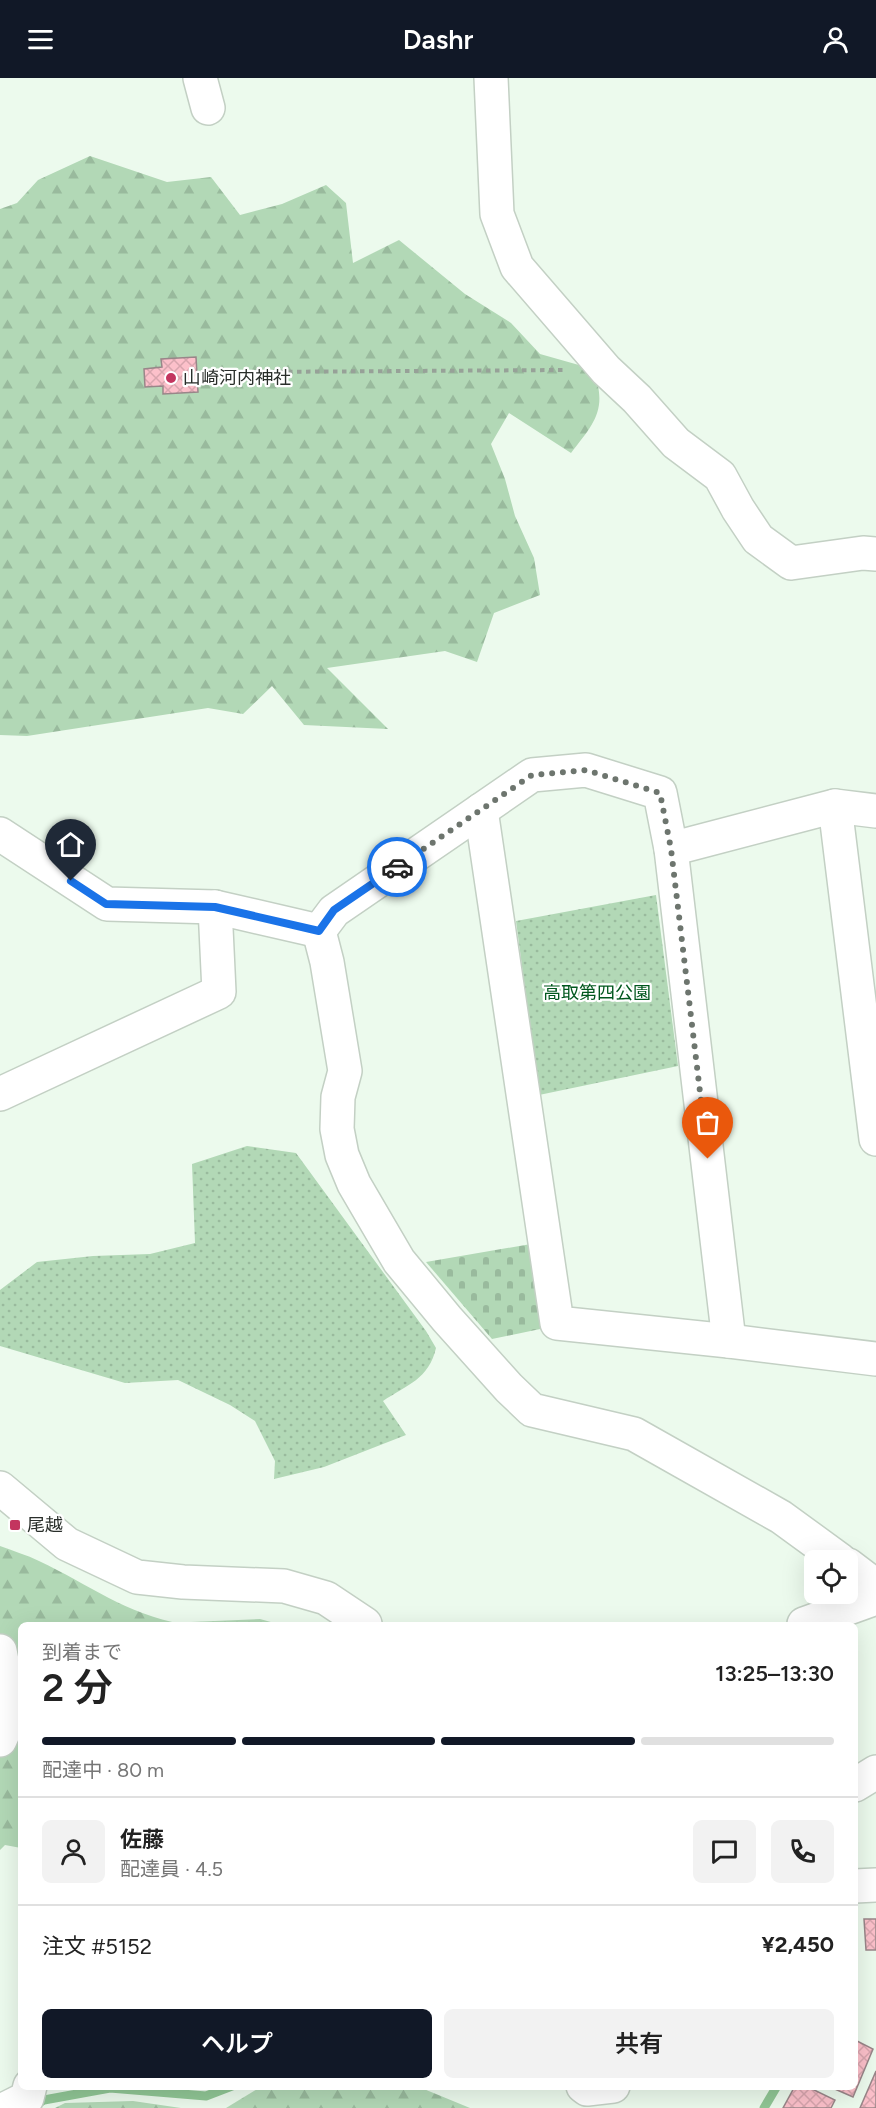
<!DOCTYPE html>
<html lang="ja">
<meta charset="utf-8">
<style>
:root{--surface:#fff;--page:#f2f2f2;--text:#222;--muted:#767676;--line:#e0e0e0;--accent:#111827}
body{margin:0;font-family:Figtree,"Noto Sans JP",sans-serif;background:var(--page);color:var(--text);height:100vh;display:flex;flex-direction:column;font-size:22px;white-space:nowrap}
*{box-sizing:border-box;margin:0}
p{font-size:20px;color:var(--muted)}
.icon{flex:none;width:33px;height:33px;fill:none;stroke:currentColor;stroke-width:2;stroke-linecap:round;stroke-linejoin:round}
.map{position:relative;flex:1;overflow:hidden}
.side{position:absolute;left:18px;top:1544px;width:840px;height:468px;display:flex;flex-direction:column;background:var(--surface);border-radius:9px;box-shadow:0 6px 24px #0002}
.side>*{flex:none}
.controls{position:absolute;left:804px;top:1472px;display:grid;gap:12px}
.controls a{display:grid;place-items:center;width:54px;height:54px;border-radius:9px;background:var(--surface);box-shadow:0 6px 24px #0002;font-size:30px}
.pin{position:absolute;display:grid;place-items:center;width:51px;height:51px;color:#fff;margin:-62px -26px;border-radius:50% 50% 50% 0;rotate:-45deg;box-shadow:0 0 6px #0007}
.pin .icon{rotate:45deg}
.courier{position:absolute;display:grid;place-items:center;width:60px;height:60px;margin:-30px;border:4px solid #1a73e8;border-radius:50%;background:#fff;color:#222;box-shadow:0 2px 8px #0007}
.overview em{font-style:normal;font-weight:600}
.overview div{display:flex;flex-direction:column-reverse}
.overview{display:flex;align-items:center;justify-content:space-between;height:102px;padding:0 24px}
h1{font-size:39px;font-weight:600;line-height:45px}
.bar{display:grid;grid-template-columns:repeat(4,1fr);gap:9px 6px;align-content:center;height:72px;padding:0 24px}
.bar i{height:8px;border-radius:4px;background:var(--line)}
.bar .selected{background:var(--accent)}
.bar p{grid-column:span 4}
.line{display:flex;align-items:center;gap:15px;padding:0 24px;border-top:2px solid var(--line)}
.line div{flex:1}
.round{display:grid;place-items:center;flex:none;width:63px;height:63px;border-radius:9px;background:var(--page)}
.cta{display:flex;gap:12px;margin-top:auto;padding:12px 24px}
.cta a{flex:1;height:69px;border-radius:9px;background:var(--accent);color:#fff;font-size:24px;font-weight:600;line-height:69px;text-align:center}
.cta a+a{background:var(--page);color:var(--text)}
header{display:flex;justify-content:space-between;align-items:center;height:78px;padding:0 24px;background:var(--accent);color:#fff;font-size:27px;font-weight:600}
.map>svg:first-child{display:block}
</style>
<header><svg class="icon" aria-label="menu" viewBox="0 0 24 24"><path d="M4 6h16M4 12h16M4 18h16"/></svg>Dashr<svg class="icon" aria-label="person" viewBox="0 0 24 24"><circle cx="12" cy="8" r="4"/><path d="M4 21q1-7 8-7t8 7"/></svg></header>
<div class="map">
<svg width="876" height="2030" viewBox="0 0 876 2030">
<defs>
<pattern id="green-dots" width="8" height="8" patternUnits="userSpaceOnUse" patternTransform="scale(1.5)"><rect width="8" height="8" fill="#b2d8b6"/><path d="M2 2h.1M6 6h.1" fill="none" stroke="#99ba9d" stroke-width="1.8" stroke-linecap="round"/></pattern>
<pattern id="forest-firs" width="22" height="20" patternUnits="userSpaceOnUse" patternTransform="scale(1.5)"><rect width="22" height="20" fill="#b2d8b6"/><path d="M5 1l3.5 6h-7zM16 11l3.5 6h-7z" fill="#99ba9d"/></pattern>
<pattern id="cemetery-stones" width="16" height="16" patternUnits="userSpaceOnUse" patternTransform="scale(1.5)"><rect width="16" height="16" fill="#b2d8b6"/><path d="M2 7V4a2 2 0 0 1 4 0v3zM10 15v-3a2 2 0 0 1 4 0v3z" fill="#99ba9d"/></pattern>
<pattern id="building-cross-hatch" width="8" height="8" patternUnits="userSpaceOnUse" patternTransform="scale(1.5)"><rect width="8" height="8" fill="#fcc0ca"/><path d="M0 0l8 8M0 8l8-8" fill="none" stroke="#d8a5ae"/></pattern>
</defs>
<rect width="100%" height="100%" fill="#ecfaed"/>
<!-- green -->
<g fill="url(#green-dots)">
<polygon points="656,817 678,988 539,1017 516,843"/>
<path d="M247,1068L296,1075L426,1253L436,1270C429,1301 407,1307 383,1323L406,1357L324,1389L274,1401L275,1383L255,1343L230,1327L178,1302L125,1305L0,1268V1212L37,1184L93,1178L150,1176L195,1165L192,1086Z"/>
<polygon points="260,1541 278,1546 192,1546 191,1544"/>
</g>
<!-- forest -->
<g fill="url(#forest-firs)">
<path d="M90,78L167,104L211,99L240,137L282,126L326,107L346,125L353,185L399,162L465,216L511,245L540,276L593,291C608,331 595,344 571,375L509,335L491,366L505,401L515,438L534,480L540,517L494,535L477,584L445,573L327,590L388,651L304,647L272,608L243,636L208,630L27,658L0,657V131L17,125L38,102Z"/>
<path d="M0,1468C13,1473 27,1477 39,1483C90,1507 125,1536 183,1546H21V1770L5,1767L0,1772Z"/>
<polygon points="262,2008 419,2009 470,2030 226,2030"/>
<polygon points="133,2023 181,2030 55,2030 65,2025"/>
</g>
<!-- cemetery -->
<polygon fill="url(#cemetery-stones)" points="531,1166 545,1250 492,1261 426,1184"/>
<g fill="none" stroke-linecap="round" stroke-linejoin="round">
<!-- stream -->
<g stroke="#90c695" stroke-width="9">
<polyline points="34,2028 44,2022 110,2010 206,2018 232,2008"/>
<polyline points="764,2030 777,2008"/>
</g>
</g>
<!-- building -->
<g fill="url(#building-cross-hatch)" stroke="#998689" stroke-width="1.5">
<polygon points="196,279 198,314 163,316 163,308 145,309 144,291 162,289 161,281"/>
<polygon points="864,1841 876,1841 876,1872 866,1872"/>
<polygon points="855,1962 873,1971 853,2019 828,2008 855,2008"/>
<polygon points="876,1993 876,2030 860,2030"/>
<polygon points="795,2008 806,2008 835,2022 831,2030 783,2030"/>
</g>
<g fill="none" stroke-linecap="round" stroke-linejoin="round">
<defs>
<g id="minor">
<polyline points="200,0 208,30"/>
<polyline points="491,0 497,136 517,189 606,292 637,321 676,365 720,398 738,431 758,461 791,485 863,475 876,476"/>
<polyline points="835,728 876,1061"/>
<polyline points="481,732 557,1245 729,1263 876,1281"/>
<polyline points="0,756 107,826 215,829 319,853"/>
<polyline points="671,771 835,728 876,733"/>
<polyline points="0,1016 219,914 215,829"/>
<polyline points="729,1263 671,771 660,715 586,692 532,697 334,833 319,853 327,884 345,993 338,1019 337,1051 342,1077 354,1106 399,1183 447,1241 509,1310 532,1332 634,1356 781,1439 840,1482"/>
<polyline points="0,1410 67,1466 137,1499 183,1504 284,1508 326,1520 365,1546"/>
<polyline points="848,1487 876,1508"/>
<polyline points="804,1546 876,1520"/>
<polyline points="0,1573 8,1613 8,1644 0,1662"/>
<polyline points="855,1707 876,1694"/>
<polyline points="855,1808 876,1807"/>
<polyline points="583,2008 587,2011 613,2008"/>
<polyline points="7,2030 27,2020 30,2008"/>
</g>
</defs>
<!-- minor casing -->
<use href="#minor" stroke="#c3d0c4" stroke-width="36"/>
<!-- path -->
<polyline stroke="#97a198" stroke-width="4" stroke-dasharray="4.5 4.5" stroke-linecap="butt" points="252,294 563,292"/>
<!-- minor -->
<use href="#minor" stroke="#fff" stroke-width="33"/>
</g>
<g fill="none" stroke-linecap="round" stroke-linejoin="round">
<!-- done -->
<polyline stroke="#6d756e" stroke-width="6" stroke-dasharray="0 10.8" points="397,789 532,697 586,692 660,715 671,771 708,1081"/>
<!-- route -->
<polyline stroke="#1a73e8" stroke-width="8" points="71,803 106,826 215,829 319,853 334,832 397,789"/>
</g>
<!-- markers -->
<g fill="#c3355f" stroke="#fff" stroke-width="2">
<circle cx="171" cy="300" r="6"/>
<rect x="9" y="1441" width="12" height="12" rx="3"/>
</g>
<g text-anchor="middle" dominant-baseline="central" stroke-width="4.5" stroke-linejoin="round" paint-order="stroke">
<!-- poi labels -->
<g font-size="18" fill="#292e2a" stroke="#fff" text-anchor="start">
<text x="183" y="300">山崎河内神社</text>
<text x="27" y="1447">尾越</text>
</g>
<!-- park labels -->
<g font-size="18" fill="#00571d" stroke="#fff">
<text x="597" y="915">高取第四公園</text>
</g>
</g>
</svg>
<div class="controls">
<a><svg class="icon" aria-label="locate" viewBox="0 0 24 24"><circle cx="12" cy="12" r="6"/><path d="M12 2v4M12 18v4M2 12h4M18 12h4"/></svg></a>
</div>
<div class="pin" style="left:708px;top:1081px;background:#ea580c"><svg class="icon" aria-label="bag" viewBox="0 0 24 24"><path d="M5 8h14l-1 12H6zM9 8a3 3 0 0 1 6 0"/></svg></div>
<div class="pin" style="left:71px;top:803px;background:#1f2937"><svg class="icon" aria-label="home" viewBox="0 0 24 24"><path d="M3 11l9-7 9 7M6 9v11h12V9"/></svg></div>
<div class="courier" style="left:397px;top:789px"><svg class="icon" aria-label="car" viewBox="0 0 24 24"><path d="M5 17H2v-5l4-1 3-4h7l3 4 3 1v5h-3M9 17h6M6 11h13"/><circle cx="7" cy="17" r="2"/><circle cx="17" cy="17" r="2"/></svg></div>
<section class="side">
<div class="overview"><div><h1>2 分</h1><p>到着まで</p></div><em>13:25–13:30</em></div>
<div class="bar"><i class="selected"></i><i class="selected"></i><i class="selected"></i><i></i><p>配達中 · 80 m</p></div>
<div class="line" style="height:108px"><a class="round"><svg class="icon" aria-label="person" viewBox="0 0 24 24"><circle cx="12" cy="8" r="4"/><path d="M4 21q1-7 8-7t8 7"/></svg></a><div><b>佐藤</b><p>配達員 · 4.5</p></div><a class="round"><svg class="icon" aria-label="chat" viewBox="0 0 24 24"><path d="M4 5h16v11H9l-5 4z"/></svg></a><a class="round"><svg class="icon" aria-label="phone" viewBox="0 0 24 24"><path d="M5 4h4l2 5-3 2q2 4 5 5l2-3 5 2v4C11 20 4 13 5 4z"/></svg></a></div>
<div class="line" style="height:78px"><div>注文 #5152</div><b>¥2,450</b></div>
<div class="cta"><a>ヘルプ</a><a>共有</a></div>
</section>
</div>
